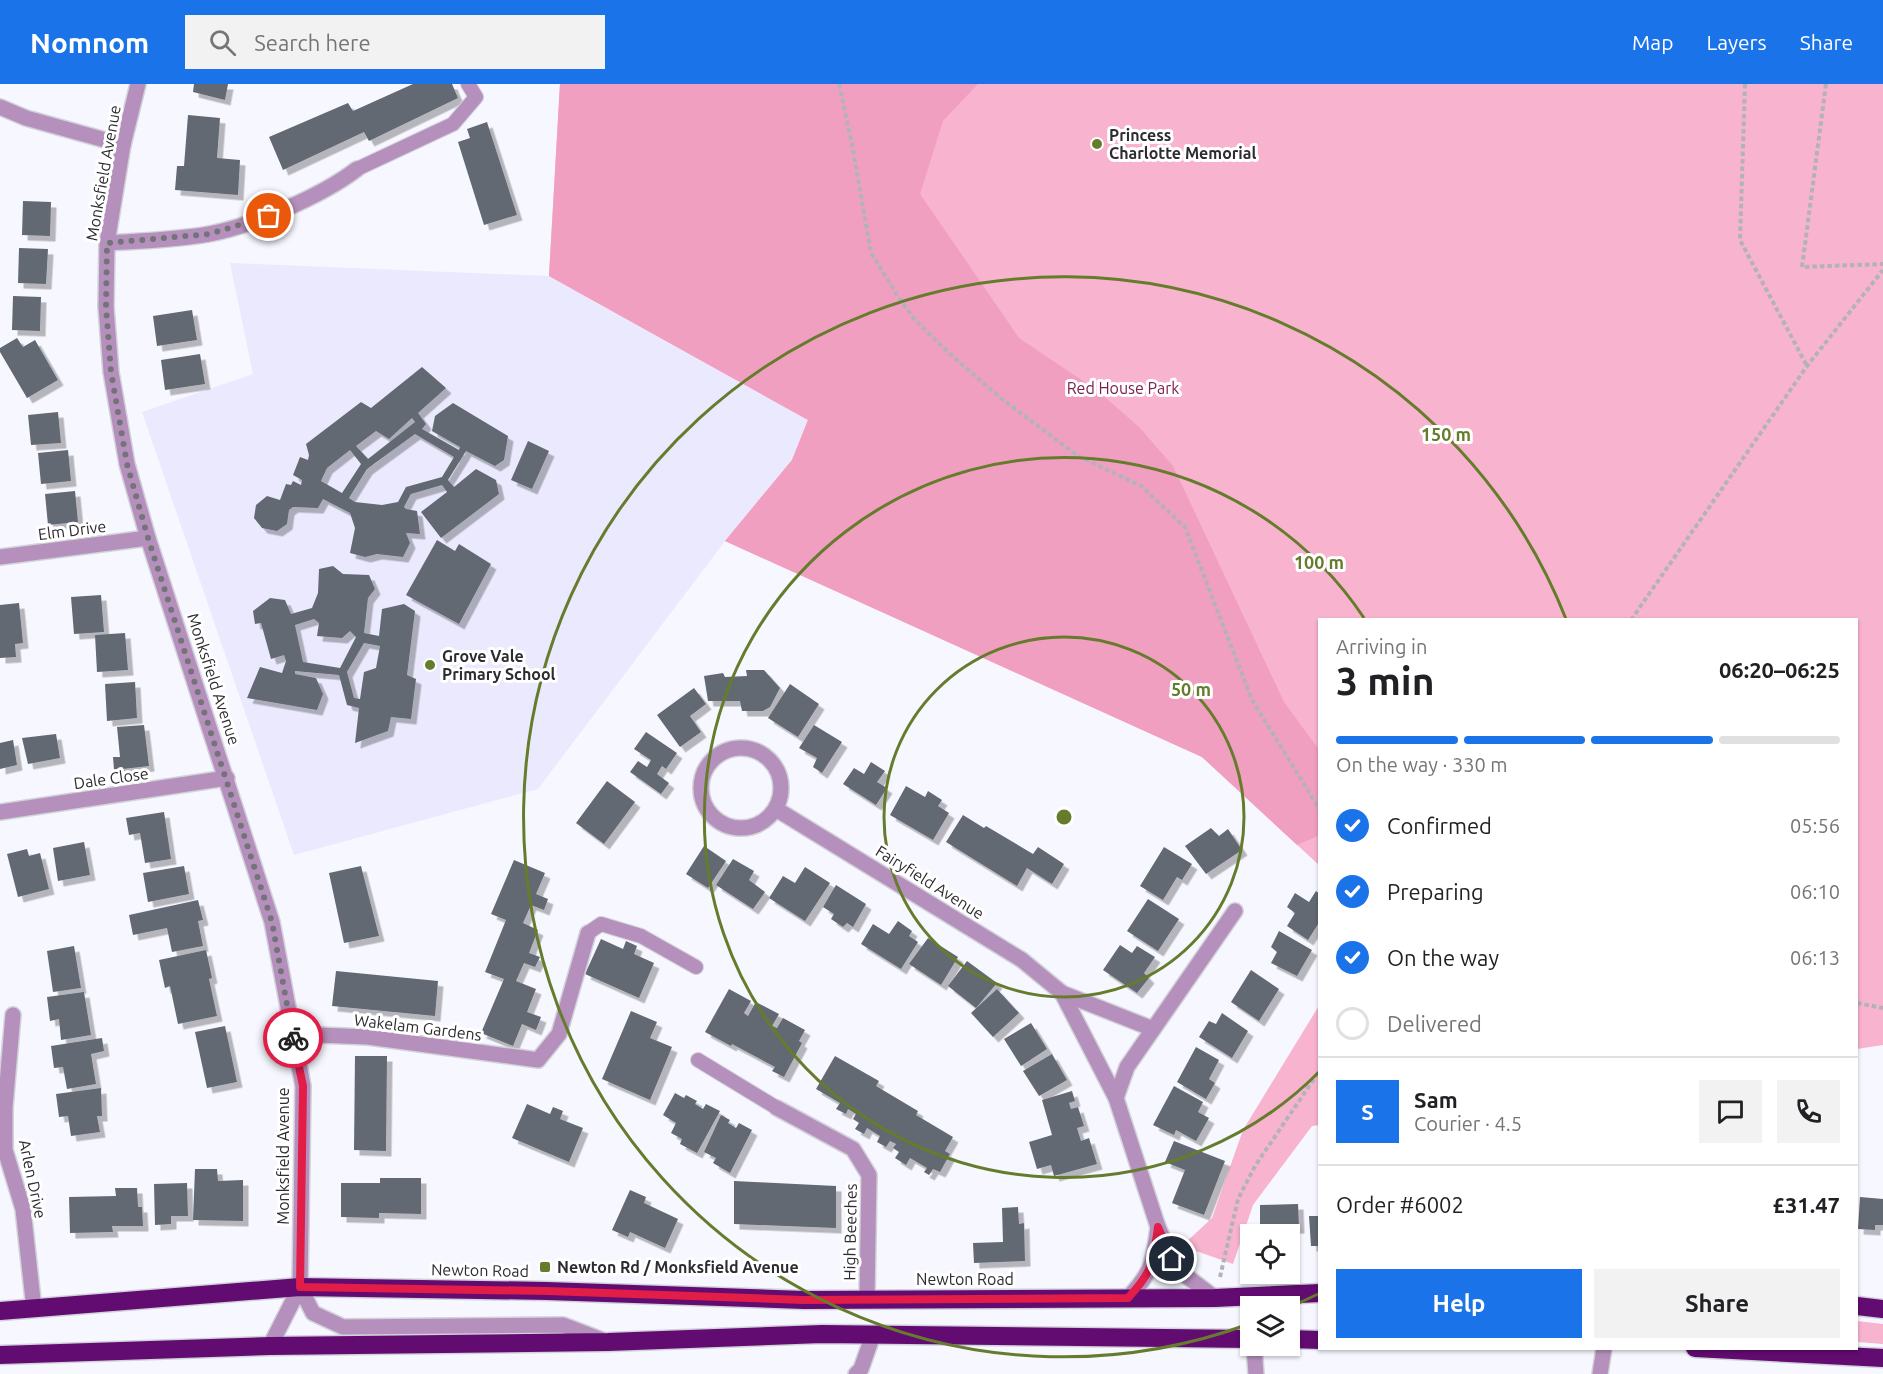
<!DOCTYPE html>
<meta charset="utf-8">
<style>
:root{--surface:#fff;--page:#f2f2f2;--text:#202124;--muted:#757577;--line:#e0e0e0;--accent:#1a73e8}
body{margin:0;font-family:Ubuntu,sans-serif;background:var(--page);color:var(--text);height:100vh;display:flex;flex-direction:column;font-size:22px;white-space:nowrap}
*{box-sizing:border-box;margin:0}
p{font-size:20px;color:var(--muted)}
.icon{flex:none;width:33px;height:33px;fill:none;stroke:currentColor;stroke-width:2;stroke-linecap:round;stroke-linejoin:round}
.map{position:relative;flex:1;overflow:hidden}
.details{position:absolute;left:1318px;top:534px;width:540px;height:732px;display:flex;flex-direction:column;background:var(--surface);border-radius:0px;box-shadow:0 2px 4px #0004}
.details>*{flex:none}
.controls{position:absolute;left:1240px;top:1140px;display:grid;gap:12px}
.controls a{display:grid;place-items:center;width:60px;height:60px;border-radius:0px;background:var(--surface);box-shadow:0 2px 4px #0004;font-size:30px}
.pin{position:absolute;display:grid;place-items:center;width:51px;height:51px;color:#fff;margin:-26px;border:3px solid #fff;border-radius:50%;box-shadow:0 2px 6px #0007}
.courier{position:absolute;display:grid;place-items:center;width:60px;height:60px;margin:-30px;border:4px solid #e11d48;border-radius:50%;background:#fff;color:#222;box-shadow:0 2px 8px #0007}
.headline em{font-style:normal;font-weight:700}
.headline div{display:flex;flex-direction:column-reverse}
.headline{display:flex;align-items:center;justify-content:space-between;height:102px;padding:0 18px}
h1{font-size:39px;font-weight:700;line-height:45px}
.bar{display:grid;grid-template-columns:repeat(4,1fr);gap:9px 6px;align-content:center;height:72px;padding:0 18px}
.bar i{height:8px;border-radius:4px;background:var(--line)}
.bar .active{background:var(--accent)}
.bar p{grid-column:span 4}
.line{display:flex;align-items:center;gap:15px;padding:0 18px;border-top:2px solid var(--line)}
.line div{flex:1}
.round{display:grid;place-items:center;flex:none;width:63px;height:63px;border-radius:0px;background:var(--page)}
ol{padding:0 18px;list-style:none}
li{display:flex;align-items:center;gap:18px;height:66px}
li p{margin-inline-start:auto}
li .icon{padding:6px;border-radius:50%;background:var(--accent);color:#fff;stroke-width:4}
li:last-child{color:var(--muted)}
li i{width:33px;height:33px;border:3px solid var(--line);border-radius:50%}
.primary-button{display:flex;gap:12px;margin-top:auto;padding:12px 18px}
.primary-button a{flex:1;height:69px;border-radius:0px;background:var(--accent);color:#fff;font-size:24px;font-weight:700;line-height:69px;text-align:center}
.primary-button a+a{background:var(--page);color:var(--text)}
header{display:flex;align-items:center;gap:36px;box-sizing:border-box;height:84px;padding:0 30px;background:var(--accent);color:#fff}
header strong{font-size:28px}
nav{display:flex;gap:33px;margin-inline-start:auto;font-size:21px}
.search{width:420px;height:54px;background:var(--page);display:flex;align-items:center;gap:15px;box-sizing:border-box;padding:0 21px;border-radius:0px;color:var(--muted);font-size:22px}
.map>svg:first-child{display:block}
</style>
<header>
<strong>Nomnom</strong>
<div class="search"><svg class="icon" aria-label="search" viewBox="0 0 24 24"><circle cx="10" cy="10" r="6"/><path d="M15 15l6 6"/></svg>Search here</div>
<nav><a>Map</a><a>Layers</a><a>Share</a></nav>
</header>
<div class="map">
<svg width="1883" height="1290" viewBox="0 0 1883 1290">
<defs>
<filter id="shadow"><feDropShadow dx="5.5" dy="5.5" stdDeviation="0" flood-color="#0004"/></filter>
</defs>
<rect width="100%" height="100%" fill="#f7f7ff"/>
<!-- built -->
<polygon fill="#eae9fe" points="230,179 549,192 808,336 792,376 725,457 538,705 294,771 142,328 253,290"/>
<!-- green -->
<g fill="#f8b3ce">
<polygon points="560,0 1883,0 1883,961 1857,965 1857,536 1320,536 1320,782 1202,673 725,457 792,376 808,336 549,192"/>
<polygon points="1320,920 1320,1041 1312,1042 1253,1121 1233,1180 1182,1162 1212,1134 1243,1046"/>
<polygon points="1857,1237 1883,1240 1883,1260 1857,1258"/>
</g>
<!-- forest -->
<polygon fill="#f19fc0" points="560,0 978,0 943,37 920,110 1019,254 1098,307 1140,344 1173,382 1284,618 1320,667 1320,751 1297,761 1202,673 725,457 792,376 808,336 549,192"/>
<!-- building -->
<g fill="#626973" fill-rule="evenodd" filter="url(#shadow)">
<polygon points="194,0 228,0 225,16 193,8"/>
<polygon points="413,0 452,0 458,14 369,57 364,48 283,86 269,53 348,19 353,27"/>
<polygon points="188,31 220,34 217,74 240,76 238,111 175,106 177,82 184,82"/>
<polygon points="487,38 517,131 484,141 458,58 470,54 467,45"/>
<polygon points="23,117 51,118 50,152 22,151"/>
<polygon points="19,164 48,165 46,200 18,199"/>
<polygon points="13,212 41,213 40,247 12,246"/>
<polygon points="192,226 197,256 157,262 153,232"/>
<polygon points="17,254 23,263 35,256 58,296 27,314 0,268 0,264"/>
<polygon points="200,270 205,300 165,306 161,276"/>
<path d="M422,283L446,304L418,329L426,340L422,345L459,366L460,363L432,347L435,332L453,319L508,352L504,376L495,382L466,367L448,396L454,403L476,385L496,396L499,410L441,454L421,428L447,408L442,401L411,410L404,423L406,425L417,427L420,450L406,449L410,459L403,473L377,470L365,473L350,469L355,444L350,429L323,415L318,424L293,423L289,426L287,440L277,447L262,444L254,434L256,421L267,412L280,416L286,400L291,401L293,397L301,401L302,396L293,391L300,373L308,376L309,371L306,360L361,318L371,324ZM412,334L415,338L368,375L356,362L376,347L389,355ZM415,350L454,373L442,393L406,403L398,418L382,421L355,418L349,414L367,385ZM350,366L361,380L342,409L321,397L327,384Z"/>
<polygon points="58,328 61,359 31,361 28,331"/>
<polygon points="528,357 549,367 532,405 511,396"/>
<polygon points="68,366 71,397 41,400 38,369"/>
<polygon points="75,407 78,438 48,441 45,410"/>
<polygon points="437,456 455,467 459,460 491,480 459,540 406,511"/>
<path d="M333,482L343,490L369,491L375,505L368,514L364,549L379,552L382,525L404,520L415,527L407,591L416,595L411,635L391,633L388,647L355,659L359,624L347,621L339,591L295,587V590L316,594L323,610L317,626L247,614L260,583L282,589L286,577L284,571L271,575L261,539L255,540L253,527L270,514L285,516L291,530L312,524L318,509L319,485ZM314,535L319,539L317,552L342,554L350,547L356,553L340,584L303,578L295,541ZM364,559L380,562L376,584L364,588L360,615L354,614L347,588Z"/>
<polygon points="101,511 104,548 74,550 71,513"/>
<polygon points="19,519 23,559 15,560 16,573 0,574 0,521"/>
<polygon points="125,549 128,586 97,588 95,551"/>
<polygon points="746,586 764,586 780,604 770,623 763,627 742,627 740,617 708,617 704,592 723,589 725,593 747,592"/>
<polygon points="135,598 137,634 107,637 105,600"/>
<polygon points="790,600 819,620 798,653 768,634"/>
<polygon points="694,604 706,620 690,632 701,648 680,663 657,631"/>
<polygon points="144,641 149,682 114,686 113,673 120,673 117,643"/>
<polygon points="814,641 842,658 822,689 813,683 817,674 799,664"/>
<polygon points="646,648 677,669 666,685 662,682 657,690 669,699 661,710 630,688 638,677 647,683 651,676 634,665"/>
<polygon points="56,650 60,674 28,680 22,654"/>
<polygon points="13,656 17,681 0,685 0,659"/>
<polygon points="871,678 885,687 877,698 887,704 876,721 843,700 854,684 864,690"/>
<polygon points="607,697 635,718 604,760 576,739"/>
<polygon points="906,702 925,713 928,707 942,716 938,722 949,729 933,756 890,731"/>
<polygon points="164,728 171,775 145,779 140,749 129,751 126,734"/>
<polygon points="963,731 984,744 986,742 1033,770 1038,763 1064,780 1052,800 1027,784 1017,802 946,758"/>
<polygon points="1211,744 1219,752 1228,745 1242,766 1206,790 1185,762"/>
<polygon points="84,758 90,791 58,797 53,764"/>
<polygon points="704,762 726,777 708,804 686,790"/>
<polygon points="1164,763 1192,780 1182,796 1177,793 1163,816 1140,802"/>
<polygon points="27,765 29,772 40,769 49,805 18,813 7,770"/>
<polygon points="733,775 754,787 749,796 765,808 753,825 716,801"/>
<polygon points="514,776 545,789 536,810 548,815 544,826 531,821 523,839 538,846 529,869 540,873 535,883 524,879 516,897 536,905 527,928 541,933 536,946 522,940 513,962 481,949 504,895 485,888 506,836 491,830"/>
<polygon points="184,782 189,810 148,818 143,789"/>
<polygon points="361,782 379,852 344,859 329,789"/>
<polygon points="805,783 830,799 805,837 769,814 783,792 795,799"/>
<polygon points="836,801 866,820 853,843 847,839 843,843 831,835 834,830 823,823"/>
<polygon points="1316,807 1320,810 1320,837 1308,856 1287,842 1295,829 1287,823 1295,809 1309,818"/>
<polygon points="1148,815 1179,835 1158,867 1127,847"/>
<polygon points="198,816 203,836 198,837 203,862 172,868 167,844 133,851 129,831"/>
<polygon points="898,837 912,847 909,852 918,858 901,885 861,860 873,840 889,850"/>
<polygon points="1279,847 1312,866 1297,892 1271,879 1277,868 1271,863"/>
<polygon points="928,854 958,873 941,901 909,880"/>
<polygon points="601,855 623,865 626,857 637,862 634,870 654,879 639,914 585,890"/>
<polygon points="1120,861 1132,869 1137,862 1155,873 1144,889 1149,894 1137,909 1103,886"/>
<polygon points="74,862 81,904 53,908 47,867"/>
<polygon points="206,866 212,894 209,895 217,932 178,940 170,902 165,904 159,876"/>
<polygon points="967,877 997,899 976,924 948,902"/>
<polygon points="1251,886 1279,905 1259,937 1231,918"/>
<polygon points="336,887 438,897 435,932 332,922"/>
<polygon points="729,905 751,917 744,929 748,932 756,918 779,930 772,942 777,944 783,934 805,946 799,957 802,959 784,993 772,987 775,983 732,960 731,962 705,948"/>
<polygon points="997,905 1019,929 993,953 971,929"/>
<polygon points="84,908 91,951 61,956 59,935 50,937 47,913"/>
<polygon points="631,927 657,938 650,954 672,963 650,1016 602,995"/>
<polygon points="1222,929 1248,947 1232,974 1199,953 1209,937 1216,940"/>
<polygon points="1031,939 1047,965 1021,982 1004,955"/>
<polygon points="225,942 237,998 207,1004 195,948"/>
<polygon points="102,954 104,967 91,970 96,1000 67,1005 63,983 54,984 51,962"/>
<polygon points="1196,963 1219,976 1209,995 1215,999 1206,1015 1177,998"/>
<polygon points="1052,970 1067,996 1039,1012 1023,987"/>
<polygon points="355,972 387,972 386,1067 354,1066"/>
<polygon points="835,972 879,997 876,1002 918,1027 916,1031 953,1053 945,1067 950,1070 940,1088 933,1085 929,1091 924,1088 927,1084 910,1074 906,1081 895,1074 899,1068 893,1064 896,1060 890,1057 886,1063 877,1058 880,1052 867,1044 864,1050 855,1045 859,1039 853,1035 856,1030 848,1025 846,1030 836,1025 840,1019 816,1005"/>
<polygon points="1174,1002 1203,1018 1198,1028 1209,1034 1196,1057 1176,1046 1174,1051 1153,1041"/>
<polygon points="101,1004 102,1032 97,1032 100,1048 71,1052 68,1032 59,1033 56,1010"/>
<polygon points="1072,1007 1075,1017 1069,1019 1071,1025 1078,1023 1084,1042 1077,1044 1081,1057 1089,1054 1097,1080 1054,1092 1051,1081 1037,1085 1029,1058 1052,1051 1042,1016"/>
<polygon points="675,1009 684,1014 686,1011 697,1017 695,1020 703,1025 706,1020 720,1027 697,1069 680,1060 682,1055 671,1049 676,1039 663,1031"/>
<polygon points="527,1020 550,1030 553,1023 563,1027 560,1035 583,1044 569,1078 512,1054"/>
<polygon points="721,1031 730,1036 728,1039 736,1044 739,1039 752,1046 730,1089 713,1079 716,1074 704,1068"/>
<polygon points="1174,1057 1225,1077 1204,1131 1172,1119 1185,1086 1165,1078"/>
<polygon points="195,1085 217,1085 218,1097 243,1096 243,1137 193,1136"/>
<polygon points="380,1094 421,1094 421,1130 379,1129 379,1134 341,1133 341,1099 380,1099"/>
<polygon points="734,1097 836,1102 836,1144 734,1140"/>
<polygon points="187,1099 188,1132 171,1132 171,1140 155,1141 154,1100"/>
<polygon points="115,1104 137,1104 138,1123 142,1123 143,1142 112,1142 113,1148 70,1149 69,1113 116,1112"/>
<polygon points="630,1106 646,1113 644,1119 678,1135 665,1164 630,1148 628,1153 612,1146"/>
<polygon points="1860,1113 1883,1115 1883,1141 1875,1141 1875,1146 1858,1145"/>
<polygon points="1298,1120 1299,1144 1260,1146 1260,1121"/>
<polygon points="1018,1123 1019,1140 1024,1139 1025,1177 974,1179 973,1159 1003,1158 1002,1124"/>
<polygon points="1309,1132 1320,1132 1320,1162 1311,1162"/>
</g>
<g fill="none" stroke-linecap="round" stroke-linejoin="round">
<defs>
<g id="lane">
<polyline points="357,85 453,40 476,13 468,0"/>
<polyline points="588,849 601,840 641,852 696,883"/>
<polyline points="698,976 777,1024"/>
</g>
<g id="street">
<polyline points="138,0 123,61 107,159 106,223 111,288 127,380 148,454 272,838 303,1002 300,1203 270,1262"/>
<polyline points="0,23 26,34 123,61"/>
<path d="M107,159C140,157 176,156 209,150C252,142 322,112 357,85"/>
<polyline points="0,473 148,454"/>
<circle cx="741" cy="704" r="40"/>
<polyline points="776,725 1022,876 1062,909 1153,945"/>
<polyline points="0,728 227,694"/>
<polyline points="1062,909 1116,1014 1158,1143 1172,1175 1185,1191 1215,1214"/>
<polyline points="13,931 5,1023 5,1066 23,1125 34,1225"/>
<polyline points="292,950 368,953 538,976 559,950 588,849"/>
<polyline points="1116,1014 1127,983 1235,827"/>
<polyline points="777,1024 853,1065 869,1091 867,1215"/>
<polyline points="300,1203 313,1229 343,1243 563,1241 602,1256"/>
<path d="M1128,1214C1153,1187 1153,1179 1158,1143"/>
<polyline points="1254,1262 1256,1290"/>
<polyline points="856,1290 861,1285 873,1251"/>
<polyline points="1600,1290 1604,1264"/>
</g>
<g id="highway">
<polyline points="1857,1222 1883,1225"/>
<polyline points="0,1227 300,1203 547,1207 804,1216 1215,1214 1320,1209"/>
<polyline points="1290,1255 1320,1256"/>
<polyline points="1695,1264 1883,1274"/>
<polyline points="0,1271 270,1262 608,1258 822,1250 1251,1255"/>
</g>
</defs>
<!-- lane casing -->
<use href="#lane" stroke="#d2d2da" stroke-width="16"/>
<!-- street casing -->
<use href="#street" stroke="#d2d2da" stroke-width="18"/>
<!-- highway casing -->
<use href="#highway" stroke="#d2d2da" stroke-width="21"/>
<!-- path -->
<g stroke="#b2b2b9" stroke-width="4" stroke-dasharray="4.5 3" stroke-linecap="butt">
<polyline points="839,0 852,60 871,169 899,214 915,236 951,271 1002,315 1078,372 1141,402 1185,443 1252,616 1320,726"/>
<polyline points="1745,0 1740,156 1807,282"/>
<polyline points="1826,0 1802,183 1883,180"/>
<polyline points="1631,536 1807,282 1883,186"/>
<polyline points="1857,919 1883,924"/>
<polyline points="1220,1193 1238,1115 1255,1082 1320,986"/>
</g>
<!-- lane -->
<use href="#lane" stroke="#b590bc" stroke-width="14"/>
<!-- street -->
<use href="#street" stroke="#b590bc" stroke-width="15"/>
<!-- highway -->
<use href="#highway" stroke="#620b71" stroke-width="18"/>
</g>
<g fill="none" stroke-linecap="round" stroke-linejoin="round">
<!-- done -->
<polyline stroke="#737379" stroke-width="6" stroke-dasharray="0 10.8" points="269,132 209,150 107,159 106,223 111,288 127,380 148,454 272,838 293,954"/>
<!-- route -->
<path stroke="#e11d48" stroke-width="8" d="M293,954L303,1002L300,1203L547,1207L804,1216L1128,1214C1153,1187 1153,1179 1158,1143L1172,1175"/>
</g>
<!-- distance rings -->
<g fill="none" stroke="#667c2d" stroke-width="3">
<circle cx="1064" cy="733" r="180"/>
<path d="M1319 988A360 360 0 1 1 1364 534"/>
<path d="M1318 1210A540 540 0 0 1 1292 1222M1249 1240A540 540 0 1 1 1566 535"/>
</g>
<!-- markers -->
<g fill="#667c2d" stroke="#fff" stroke-width="2">
<circle cx="1097" cy="60" r="6"/>
<circle cx="430" cy="581" r="6"/>
<rect x="539" y="1177" width="12" height="12" rx="3"/>
</g>
<g text-anchor="middle" dominant-baseline="central" stroke-width="6" stroke-linejoin="round" paint-order="stroke">
<!-- poi labels -->
<g font-size="16" font-weight="bold" fill="#2c2c31" stroke="#fff" text-anchor="start">
<text x="1109" y="51">Princess<tspan x="1109" dy="18">Charlotte Memorial</tspan></text>
<text x="442" y="572">Grove Vale<tspan x="442" dy="18">Primary School</tspan></text>
<text x="557" y="1183">Newton Rd / Monksfield Avenue</text>
</g>
<!-- street labels -->
<g font-size="16" fill="#2c2c31" stroke="#fff">
<text transform="translate(103 89) rotate(-80)">Monksfield Avenue</text>
<text transform="translate(72 446) rotate(-7)">Elm Drive</text>
<text transform="translate(214 595) rotate(72)">Monksfield Avenue</text>
<text transform="translate(111 694) rotate(-8)">Dale Close</text>
<text transform="translate(930 798) rotate(32)">Fairyfield Avenue</text>
<text transform="translate(418 943) rotate(7)">Wakelam Gardens</text>
<text transform="translate(283 1072) rotate(-90)">Monksfield Avenue</text>
<text transform="translate(33 1095) rotate(78)">Arlen Drive</text>
<text transform="translate(850 1148) rotate(-89)">High Beeches</text>
<text transform="translate(480 1186) rotate(1)">Newton Road</text>
<text x="965" y="1195">Newton Road</text>
</g>
<!-- park labels -->
<g font-size="16" fill="#7c204f" stroke="#fff">
<text x="1123" y="304">Red House Park</text>
</g>
</g>
<circle cx="1064" cy="733" r="9" fill="#667c2d" stroke="#fff" stroke-width="3"/>
<g font-size="18" text-anchor="middle" font-weight="bold" fill="#667c2d" stroke="#fff" stroke-width="6" stroke-linejoin="round" paint-order="stroke">
<text x="1446" y="357">150 m</text>
<text x="1319" y="485">100 m</text>
<text x="1191" y="612">50 m</text>
</g>
</svg>
<div class="controls">
<a><svg class="icon" aria-label="locate" viewBox="0 0 24 24"><circle cx="12" cy="12" r="6"/><path d="M12 2v4M12 18v4M2 12h4M18 12h4"/></svg></a>
<a><svg class="icon" aria-label="layers" viewBox="0 0 24 24"><path d="M12 4l9 5-9 5-9-5zM3 14l9 5 9-5"/></svg></a>
</div>
<div class="pin" style="left:269px;top:132px;background:#ea580c"><svg class="icon" aria-label="bag" viewBox="0 0 24 24"><path d="M5 8h14l-1 12H6zM9 8a3 3 0 0 1 6 0"/></svg></div>
<div class="pin" style="left:1172px;top:1175px;background:#1f2937"><svg class="icon" aria-label="home" viewBox="0 0 24 24"><path d="M3 11l9-7 9 7M6 9v11h12V9"/></svg></div>
<div class="courier" style="left:293px;top:954px"><svg class="icon" aria-label="bike" viewBox="0 0 24 24"><circle cx="6" cy="16" r="4"/><circle cx="18" cy="16" r="4"/><path d="M6 16l4-8h5l3 8M10 8l3 8H6M13 5h3"/></svg></div>
<section class="details">
<div class="headline"><div><h1>3 min</h1><p>Arriving in</p></div><em>06:20–06:25</em></div>
<div class="bar"><i class="active"></i><i class="active"></i><i class="active"></i><i></i><p>On the way · 330 m</p></div>
<ol>
<li><svg class="icon" aria-label="check" viewBox="0 0 24 24"><path d="M5 12l5 5 9-10"/></svg>Confirmed<p>05:56</p></li>
<li><svg class="icon" aria-label="check" viewBox="0 0 24 24"><path d="M5 12l5 5 9-10"/></svg>Preparing<p>06:10</p></li>
<li><svg class="icon" aria-label="check" viewBox="0 0 24 24"><path d="M5 12l5 5 9-10"/></svg>On the way<p>06:13</p></li>
<li><i></i>Delivered</li>
</ol>
<div class="line" style="height:108px"><b class="round" style="background:var(--accent);color:#fff">S</b><div><b>Sam</b><p>Courier · 4.5</p></div><a class="round"><svg class="icon" aria-label="chat" viewBox="0 0 24 24"><path d="M4 5h16v11H9l-5 4z"/></svg></a><a class="round"><svg class="icon" aria-label="phone" viewBox="0 0 24 24"><path d="M5 4h4l2 5-3 2q2 4 5 5l2-3 5 2v4C11 20 4 13 5 4z"/></svg></a></div>
<div class="line" style="height:78px"><div>Order #6002</div><b>£31.47</b></div>
<div class="primary-button"><a>Help</a><a>Share</a></div>
</section>
</div>
